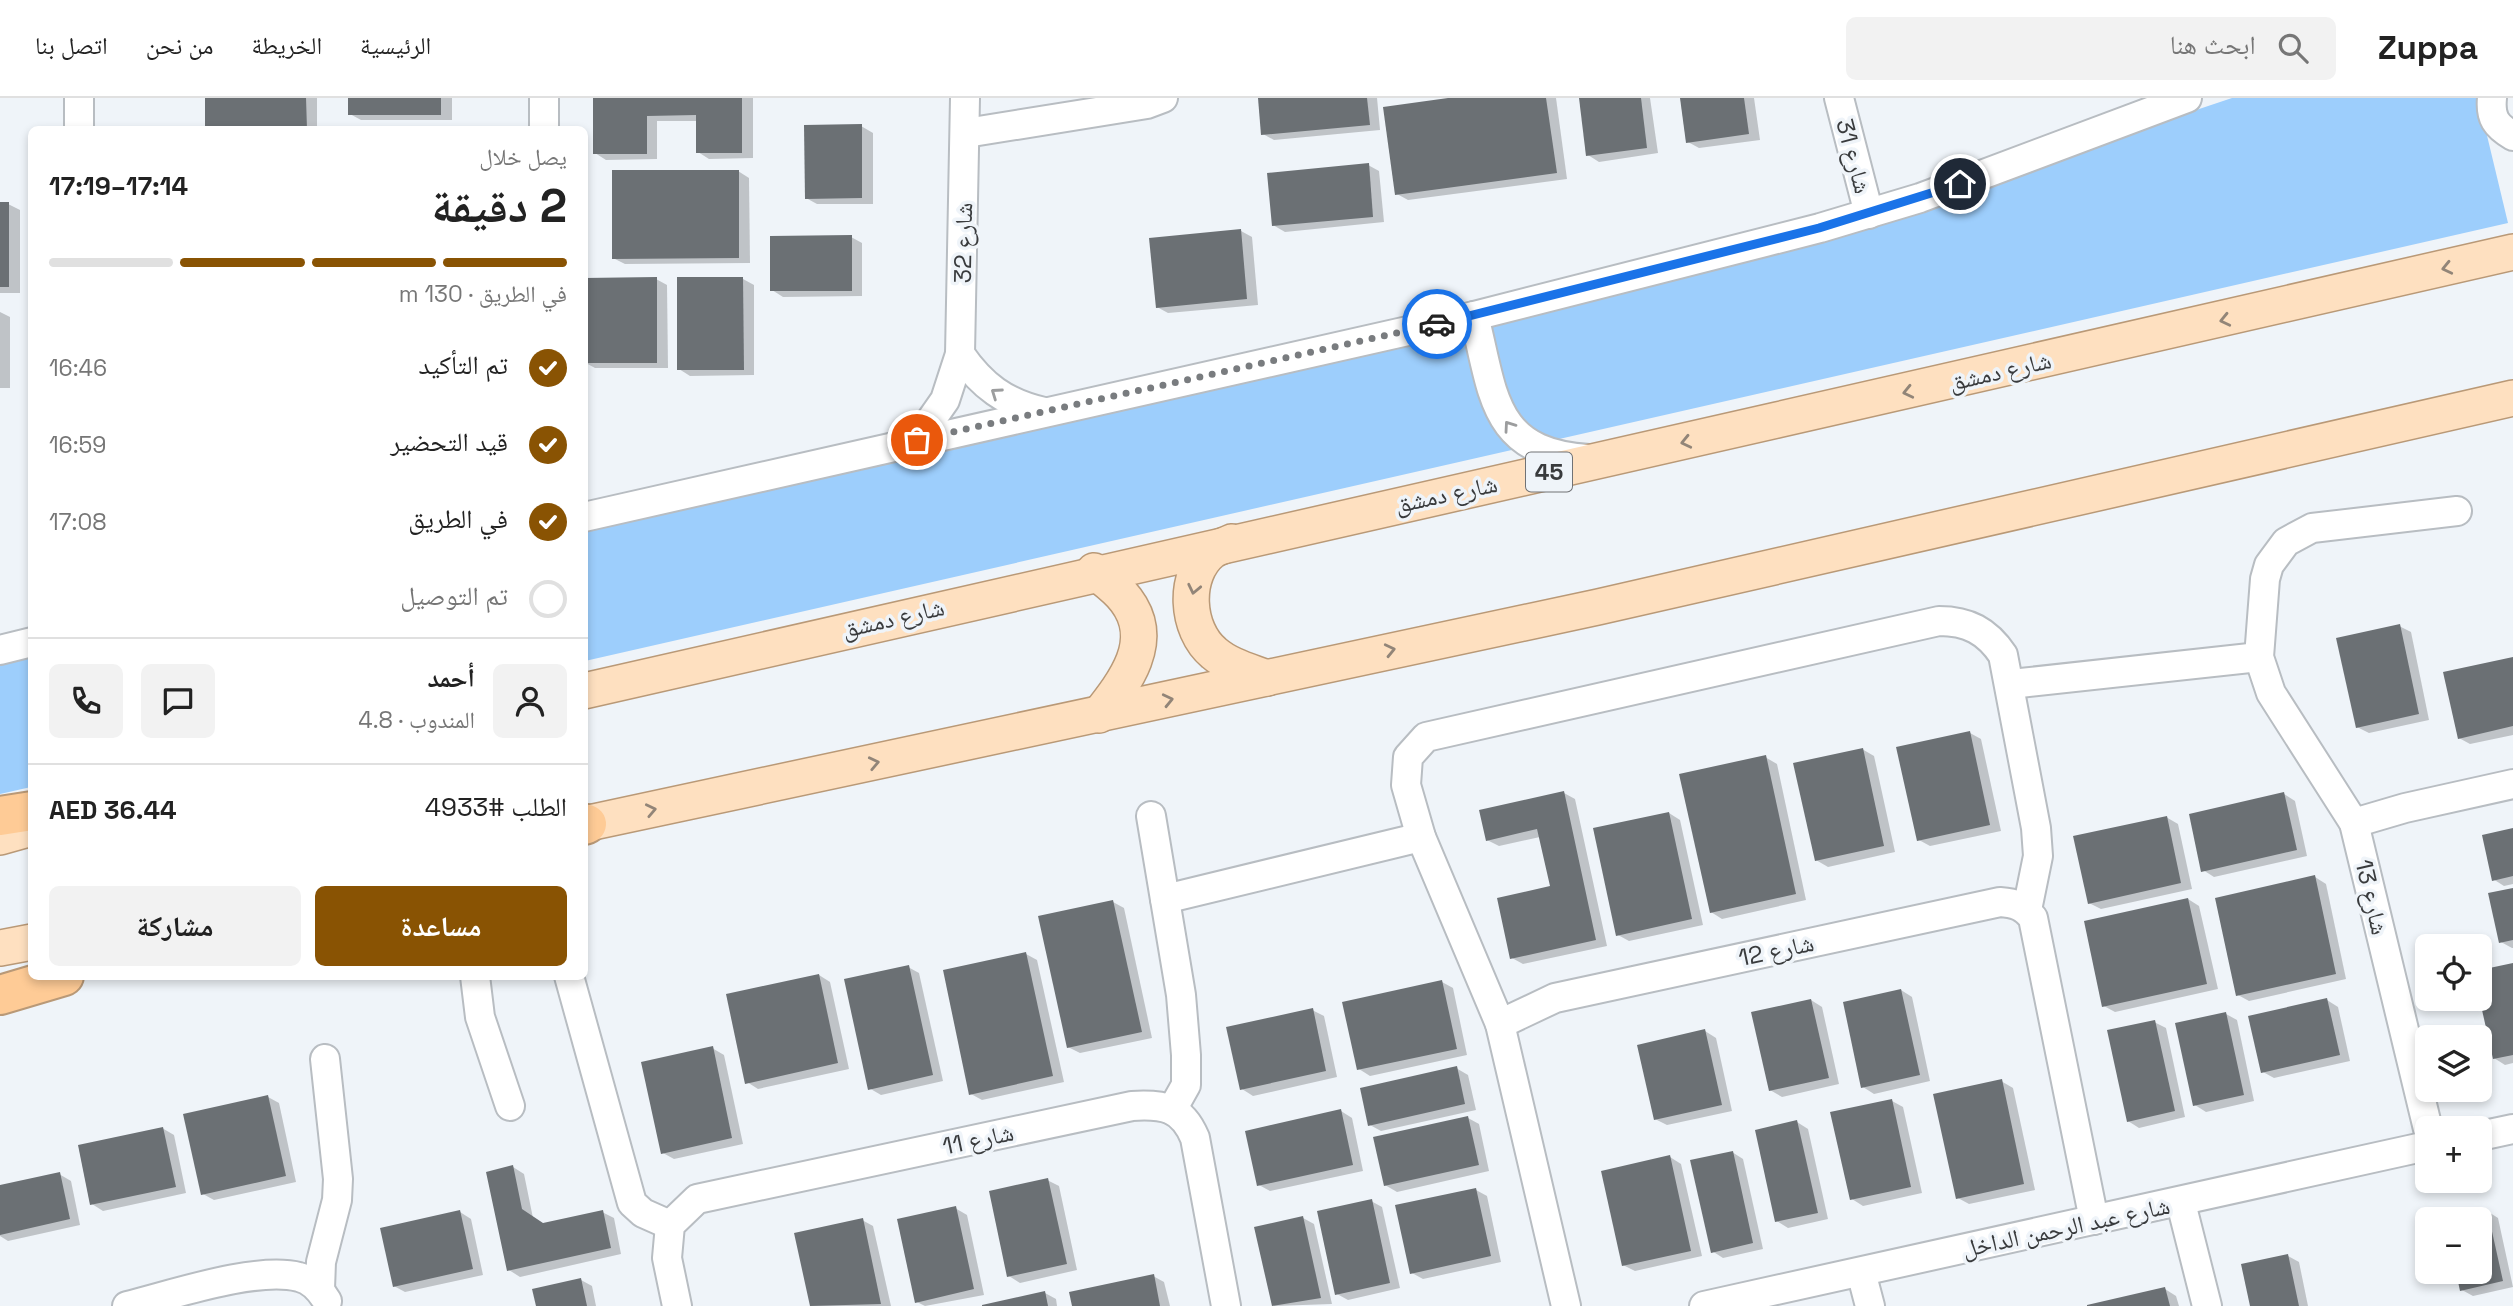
<!DOCTYPE html>
<html lang="ar">
<meta charset="utf-8">
<style>
:root{--surface:#fff;--page:#f2f2f2;--text:#222;--muted:#767676;--line:#e0e0e0;--accent:#895303}
body{margin:0;font-family:"Space Grotesk","Noto Naskh Arabic",sans-serif;background:var(--page);color:var(--text);direction:rtl;height:100vh;display:flex;flex-direction:column;font-size:26px;white-space:nowrap}
*{box-sizing:border-box;margin:0}
p{font-size:23px;color:var(--muted)}
.icon{flex:none;width:38px;height:38px;fill:none;stroke:currentColor;stroke-width:2;stroke-linecap:round;stroke-linejoin:round}
.map{position:relative;flex:1;overflow:hidden;direction:ltr}
.sheet{position:absolute;left:28px;top:28px;width:560px;height:854px;display:flex;flex-direction:column;background:var(--surface);border-radius:10px;box-shadow:0 4px 10px #0003;direction:rtl}
.sheet>*{flex:none}
.buttons{position:absolute;left:2415px;top:836px;display:grid;gap:14px}
.buttons a{display:grid;place-items:center;width:77px;height:77px;border-radius:10px;background:var(--surface);box-shadow:0 4px 10px #0003;font-size:35px}
.pin{position:absolute;display:grid;place-items:center;width:60px;height:60px;color:#fff;margin:-30px;border:4px solid #fff;border-radius:50%;box-shadow:0 2px 7px #0007}
.courier{position:absolute;display:grid;place-items:center;width:70px;height:70px;margin:-35px;border:5px solid #1a73e8;border-radius:50%;background:#fff;color:#222;box-shadow:0 2px 9px #0007}
.summary em{font-style:normal;font-weight:700}
.summary div{display:flex;flex-direction:column-reverse}
.summary{display:flex;align-items:center;justify-content:space-between;height:119px;padding:0 21px}
h1{font-size:46px;font-weight:700;line-height:52px}
.bar{display:grid;grid-template-columns:repeat(4,1fr);gap:10px 7px;align-content:center;height:84px;padding:0 21px}
.bar i{height:9px;border-radius:5px;background:var(--line)}
.bar .current{background:var(--accent)}
.bar p{grid-column:span 4}
.line{display:flex;align-items:center;gap:18px;padding:0 21px;border-top:2px solid var(--line)}
.line div{flex:1}
.round{display:grid;place-items:center;flex:none;width:74px;height:74px;border-radius:10px;background:var(--page)}
ol{padding:0 21px;list-style:none}
li{display:flex;align-items:center;gap:21px;height:77px}
li p{margin-inline-start:auto}
li .icon{padding:7px;border-radius:50%;background:var(--accent);color:#fff;stroke-width:4}
li:last-child{color:var(--muted)}
li i{width:38px;height:38px;border:4px solid var(--line);border-radius:50%}
.cta{display:flex;gap:14px;margin-top:auto;padding:14px 21px}
.cta a{flex:1;height:80px;border-radius:10px;background:var(--accent);color:#fff;font-size:28px;font-weight:700;line-height:80px;text-align:center}
.cta a+a{background:var(--page);color:var(--text)}
header{display:flex;align-items:center;gap:42px;box-sizing:border-box;height:98px;padding:0 35px;background:var(--surface);border-bottom:2px solid var(--line)}
header strong{font-size:33px}
nav{display:flex;gap:38px;margin-inline-start:auto;font-size:24px}
.search{width:490px;height:63px;background:var(--page);display:flex;align-items:center;gap:18px;box-sizing:border-box;padding:0 24px;border-radius:10px;color:var(--muted);font-size:26px}
.map>svg:first-child{display:block}
</style>
<header>
<strong>Zuppa</strong>
<div class="search"><svg class="icon" aria-label="search" viewBox="0 0 24 24"><circle cx="10" cy="10" r="6"/><path d="M15 15l6 6"/></svg>ابحث هنا</div>
<nav><a>الرئيسية</a><a>الخريطة</a><a>من نحن</a><a>اتصل بنا</a></nav>
</header>
<div class="map">
<svg width="2513" height="1208" viewBox="0 0 2513 1208">
<rect width="100%" height="100%" fill="#eff4f9"/>
<!-- green -->
<g fill="#9dcefc">
<polygon points="2232,0 2478,0 2508,125 585,563 584,432 1731,168"/>
<polygon points="31,559 31,689 0,696 0,566"/>
</g>
<!-- shadow -->
<g fill="#0003">
<polygon points="206,0 317,0 317,32 207,32"/>
<polygon points="350,0 452,0 452,22 361,22 350,16"/>
<polygon points="595,0 753,0 753,60 709,61 698,54 698,23 657,23 657,61 606,62 595,55"/>
<polygon points="1260,0 1377,0 1380,32 1274,42 1263,36"/>
<polygon points="1461,0 1556,0 1567,81 1408,102 1397,96"/>
<polygon points="1580,0 1650,0 1658,55 1599,64 1588,57"/>
<polygon points="1682,0 1754,0 1760,42 1699,50 1688,44"/>
<polygon points="861,28 873,35 873,106 817,106 806,100"/>
<polygon points="1368,67 1379,73 1384,124 1285,134 1273,127"/>
<polygon points="738,73 749,80 750,165 625,166 613,160"/>
<polygon points="0,106 8,106 20,112 20,195 0,195"/>
<polygon points="1241,133 1252,139 1258,207 1168,215 1157,209"/>
<polygon points="851,139 862,145 862,198 783,199 772,192"/>
<polygon points="656,181 667,187 668,270 595,270 584,264"/>
<polygon points="743,181 754,187 754,277 690,278 679,271"/>
<polygon points="0,214 10,219 10,290 0,290"/>
<polygon points="2399,528 2411,534 2429,622 2369,635 2357,629"/>
<polygon points="2513,560 2513,637 2470,646 2459,640"/>
<polygon points="1970,635 1981,641 2001,733 1930,748 1919,742"/>
<polygon points="1862,651 1874,658 1895,754 1828,769 1816,762"/>
<polygon points="1765,659 1777,666 1806,802 1722,821 1711,814"/>
<polygon points="1564,695 1575,701 1607,848 1523,866 1512,860 1552,790 1540,739 1499,748 1487,742"/>
<polygon points="2284,696 2295,703 2307,758 2214,779 2203,772"/>
<polygon points="1669,715 1680,722 1703,827 1629,843 1618,837"/>
<polygon points="2166,719 2178,726 2192,791 2101,811 2089,805"/>
<polygon points="2513,732 2513,786 2504,788 2493,781"/>
<polygon points="2315,779 2326,786 2346,881 2249,903 2238,897"/>
<polygon points="2513,792 2513,850 2512,850 2501,844"/>
<polygon points="2188,801 2199,808 2218,891 2115,914 2104,908"/>
<polygon points="1113,804 1124,810 1152,940 1080,955 1068,949"/>
<polygon points="1026,856 1037,862 1064,984 982,1002 971,996"/>
<polygon points="2513,867 2513,965 2505,967 2494,960 2480,894 2480,874"/>
<polygon points="908,869 919,875 943,983 881,997 869,990"/>
<polygon points="819,877 830,884 849,971 758,991 747,984"/>
<polygon points="1442,884 1453,890 1467,957 1370,978 1359,971"/>
<polygon points="1901,892 1912,899 1930,983 1874,996 1863,989"/>
<polygon points="1811,902 1822,909 1839,986 1782,999 1770,992"/>
<polygon points="2327,902 2338,909 2350,963 2274,980 2263,974"/>
<polygon points="1312,912 1324,918 1337,979 1253,998 1242,991"/>
<polygon points="2226,916 2237,922 2254,1003 2206,1014 2195,1007"/>
<polygon points="2154,924 2166,930 2185,1019 2139,1030 2128,1023"/>
<polygon points="1705,933 1716,940 1732,1013 1667,1027 1655,1021"/>
<polygon points="712,950 724,957 743,1046 674,1061 663,1055"/>
<polygon points="1456,970 1468,977 1476,1012 1381,1033 1370,1027"/>
<polygon points="2001,983 2013,990 2035,1092 1969,1106 1958,1100"/>
<polygon points="268,999 279,1005 296,1084 214,1102 203,1096"/>
<polygon points="1892,1003 1903,1009 1922,1095 1863,1108 1852,1101"/>
<polygon points="1341,1013 1352,1020 1363,1073 1270,1093 1259,1087"/>
<polygon points="1468,1020 1479,1026 1489,1073 1397,1094 1385,1087"/>
<polygon points="1797,1024 1808,1031 1828,1121 1788,1130 1777,1123"/>
<polygon points="162,1030 174,1037 186,1095 103,1113 92,1106"/>
<polygon points="1732,1054 1743,1061 1763,1151 1723,1160 1712,1153"/>
<polygon points="1670,1059 1681,1066 1702,1158 1635,1173 1623,1167"/>
<polygon points="513,1069 524,1076 533,1120 544,1127 602,1114 614,1120 621,1156 520,1179 509,1172"/>
<polygon points="59,1076 71,1083 80,1127 8,1143 0,1138 0,1089"/>
<polygon points="1047,1082 1059,1088 1077,1172 1020,1185 1009,1178"/>
<polygon points="1476,1092 1487,1098 1501,1164 1423,1181 1412,1175"/>
<polygon points="1371,1103 1382,1109 1400,1190 1348,1202 1337,1196"/>
<polygon points="955,1110 967,1117 984,1197 925,1208 917,1204"/>
<polygon points="2487,1113 2498,1120 2513,1189 2473,1198 2462,1192 2480,1174 2480,1122 2447,1122"/>
<polygon points="460,1114 471,1121 483,1177 405,1194 394,1188"/>
<polygon points="1303,1120 1314,1126 1332,1206 1274,1208 1256,1130"/>
<polygon points="862,1122 873,1128 891,1208 811,1208 796,1136"/>
<polygon points="2288,1158 2299,1164 2308,1208 2252,1208"/>
<polygon points="1153,1178 1164,1184 1170,1208 1074,1208"/>
<polygon points="581,1182 592,1188 596,1208 538,1208"/>
<polygon points="2165,1191 2176,1198 2179,1208 2090,1208"/>
<polygon points="1045,1195 1056,1201 1057,1208 985,1208"/>
</g>
<!-- building -->
<g fill="#6b7074">
<polygon points="205,0 306,0 307,32 205,32"/>
<rect x="348" y="0" width="93" height="17"/>
<polygon points="593,0 742,0 742,55 696,55 696,17 647,18 647,56 593,56"/>
<polygon points="1258,0 1367,0 1370,27 1261,37"/>
<polygon points="1448,0 1546,0 1557,75 1395,97 1383,9"/>
<polygon points="1579,0 1641,0 1647,50 1586,58"/>
<polygon points="1680,0 1744,0 1749,36 1686,45"/>
<polygon points="862,26 862,100 805,101 804,27"/>
<polygon points="1369,65 1373,119 1272,128 1267,75"/>
<polygon points="612,72 739,72 739,160 612,161"/>
<rect x="0" y="104" width="9" height="85"/>
<polygon points="1241,131 1247,201 1156,210 1149,140"/>
<polygon points="852,137 852,193 770,193 770,138"/>
<polygon points="657,179 657,265 584,265 584,180"/>
<polygon points="677,179 743,179 744,272 677,272"/>
<polygon points="2400,526 2419,616 2356,630 2336,540"/>
<polygon points="2513,559 2513,628 2458,641 2443,574"/>
<polygon points="1970,633 1990,727 1917,743 1896,649"/>
<polygon points="1863,650 1884,748 1815,763 1793,665"/>
<polygon points="1766,657 1796,796 1710,815 1679,676"/>
<polygon points="1564,693 1596,842 1510,861 1497,800 1550,788 1537,731 1486,743 1479,712"/>
<polygon points="2284,694 2297,752 2201,774 2189,716"/>
<polygon points="1669,714 1692,821 1616,838 1593,730"/>
<polygon points="2167,718 2181,785 2088,806 2073,738"/>
<polygon points="2513,730 2513,778 2492,783 2482,737"/>
<polygon points="2315,777 2336,876 2236,898 2215,800"/>
<polygon points="2513,790 2513,842 2499,845 2488,795"/>
<polygon points="2188,800 2207,886 2102,909 2084,823"/>
<polygon points="1113,802 1142,934 1067,950 1038,818"/>
<polygon points="1026,854 1053,978 969,997 943,872"/>
<polygon points="2513,865 2513,957 2493,961 2480,903 2480,872"/>
<polygon points="909,867 933,977 868,992 844,881"/>
<polygon points="819,876 838,965 745,986 726,896"/>
<polygon points="1442,882 1457,951 1357,972 1342,904"/>
<polygon points="1901,891 1920,977 1861,990 1843,904"/>
<polygon points="2327,900 2340,957 2261,975 2248,918"/>
<polygon points="1811,901 1829,980 1769,993 1751,914"/>
<polygon points="1313,910 1326,973 1240,992 1226,929"/>
<polygon points="2226,914 2244,997 2193,1008 2175,925"/>
<polygon points="2155,922 2175,1013 2127,1024 2107,932"/>
<polygon points="1705,931 1722,1007 1654,1022 1637,947"/>
<polygon points="713,948 732,1040 661,1056 641,964"/>
<polygon points="1457,968 1465,1006 1368,1028 1360,990"/>
<polygon points="2002,981 2024,1086 1956,1101 1933,996"/>
<polygon points="268,997 286,1078 201,1097 183,1016"/>
<polygon points="1892,1001 1911,1089 1850,1102 1830,1014"/>
<polygon points="1341,1011 1353,1067 1257,1088 1245,1033"/>
<polygon points="1468,1018 1479,1067 1384,1088 1373,1039"/>
<polygon points="1797,1022 1818,1115 1775,1124 1755,1032"/>
<polygon points="163,1029 176,1089 90,1107 78,1047"/>
<polygon points="1733,1053 1753,1145 1711,1155 1690,1062"/>
<polygon points="1670,1057 1691,1153 1622,1168 1601,1073"/>
<polygon points="513,1067 522,1111 543,1125 603,1112 611,1150 507,1173 486,1074"/>
<polygon points="60,1074 70,1121 0,1137 0,1087"/>
<polygon points="1048,1080 1067,1166 1007,1179 989,1093"/>
<polygon points="1476,1090 1491,1158 1410,1176 1395,1107"/>
<polygon points="1372,1101 1390,1185 1335,1197 1317,1113"/>
<polygon points="956,1108 974,1191 915,1205 897,1121"/>
<polygon points="2487,1111 2503,1183 2460,1193 2456,1174 2480,1174 2480,1122 2444,1121"/>
<polygon points="460,1112 473,1171 393,1189 380,1130"/>
<polygon points="1303,1118 1321,1200 1272,1208 1254,1129"/>
<polygon points="863,1120 881,1206 810,1208 794,1135"/>
<polygon points="2288,1156 2299,1208 2250,1208 2241,1166"/>
<polygon points="1154,1176 1160,1208 1072,1208 1069,1194"/>
<polygon points="581,1180 587,1208 536,1208 532,1191"/>
<polygon points="2165,1189 2170,1208 2087,1208 2087,1207"/>
<polygon points="1045,1193 1048,1208 982,1208 982,1207"/>
</g>
<g fill="none" stroke-linecap="round" stroke-linejoin="round">
<defs>
<g id="minor">
<polyline points="1839,0 1869,116"/>
<path d="M2492,0C2490,20 2496,28 2513,38"/>
<polyline points="79,32 79,0"/>
<polyline points="544,32 544,0"/>
<polyline points="966,35 1147,6 1163,0"/>
<path d="M1474,218C1494,296 1491,355 1589,361"/>
<path d="M960,256C982,288 1005,305 1044,314"/>
<polyline points="917,342 945,302 960,256 965,0"/>
<polyline points="584,419 1474,218 1820,130 1920,100 2187,0"/>
<polyline points="0,552 32,544"/>
<polyline points="2011,586 2259,559"/>
<polyline points="1151,718 1181,897 1186,957 1186,987 1172,1012"/>
<polyline points="2354,725 2271,595 2259,559 2265,481 2269,467 2286,444 2312,430 2457,413"/>
<polyline points="1165,801 1421,739"/>
<polyline points="475,878 480,919 510,1008"/>
<polyline points="569,878 632,1105 643,1115 670,1127"/>
<path d="M1500,926L1421,739L1406,687L1408,659L1426,639L1939,523C1968,523 1987,533 2003,557L2036,730L2038,758L2027,812"/>
<polyline points="2428,1031 2354,725 2405,710 2513,686"/>
<polyline points="2480,1038 2513,1031"/>
<polyline points="2181,1105 2207,1208"/>
<polyline points="1861,1174 1870,1208"/>
<polyline points="320,1191 321,1164 337,1102 338,1081 325,961"/>
<path d="M127,1208C172,1197 256,1168 299,1179C312,1182 321,1193 327,1203"/>
<path d="M677,1208L667,1160L670,1127L697,1101L1132,1008C1164,1006 1182,1009 1195,1040L1226,1208"/>
<path d="M1566,1208L1500,926L1555,900L2000,804C2015,805 2024,808 2033,820L2094,1122"/>
<polyline points="1704,1208 2427,1048"/>
</g>
<g id="major">
<path d="M1232,444C1226,447 1218,449 1212,453C1182,477 1186,532 1214,555C1229,568 1249,573 1267,580"/>
<path d="M1094,473C1105,482 1117,490 1126,502C1157,543 1125,584 1099,617"/>
<path d="M584,593C1226,441 1871,305 2513,154"/>
<polyline points="584,726 1598,509 2513,300"/>
<polyline points="0,739 32,730"/>
<polyline points="0,850 32,844"/>
</g>
<g id="highway">
<polyline points="0,718 32,713"/>
<polyline points="584,727 587,726"/>
<polyline points="0,897 64,878"/>
</g>
</defs>
<!-- minor casing -->
<use href="#minor" stroke="#b8bdc2" stroke-width="32"/>
<!-- major casing -->
<use href="#major" stroke="#b99977" stroke-width="38"/>
<!-- highway casing -->
<use href="#highway" stroke="#b99977" stroke-width="42"/>
<!-- minor -->
<use href="#minor" stroke="#fff" stroke-width="28"/>
<!-- major -->
<use href="#major" stroke="#fee0c0" stroke-width="35"/>
<!-- highway -->
<use href="#highway" stroke="#fecb96" stroke-width="38"/>
</g>
<!-- one-way arrows -->
<defs><path id="oneway-chevron" d="M-2-3.5L2.5 0L-2 3.5" fill="none" stroke-width="1.6" stroke-linecap="round" stroke-linejoin="round" transform="scale(1.75)"/></defs>
<g stroke="#928578">
<use href="#oneway-chevron" transform="translate(2447 170) rotate(167)"/>
<use href="#oneway-chevron" transform="translate(2225 222) rotate(167)"/>
<use href="#oneway-chevron" transform="translate(1908 294) rotate(167)"/>
<use href="#oneway-chevron" transform="translate(1686 344) rotate(167)"/>
<use href="#oneway-chevron" transform="translate(1194 491) rotate(102)"/>
<use href="#oneway-chevron" transform="translate(1390 552) rotate(-13)"/>
<use href="#oneway-chevron" transform="translate(1168 602) rotate(-13)"/>
<use href="#oneway-chevron" transform="translate(874 665) rotate(-12)"/>
<use href="#oneway-chevron" transform="translate(651 712) rotate(-12)"/>
</g>
<g stroke="#9c9d9e">
<use href="#oneway-chevron" transform="translate(996 295) rotate(-145)"/>
<use href="#oneway-chevron" transform="translate(1509 328) rotate(-125)"/>
</g>
<g fill="none" stroke-linecap="round" stroke-linejoin="round">
<!-- done -->
<polyline stroke="#797c7f" stroke-width="7" stroke-dasharray="0 12.6" points="917,342 1437,226"/>
<!-- route -->
<polyline stroke="#1a73e8" stroke-width="9" points="1437,226 1819,130 1960,86"/>
</g>
<g text-anchor="middle" dominant-baseline="central" stroke-width="7" stroke-linejoin="round" paint-order="stroke">
<!-- shield labels -->
<rect fill="#eff4f9" stroke="#707275" stroke-width="2" x="1526" y="354.5" width="46" height="39" rx="5"/>
<g font-size="23" font-weight="bold" fill="#393b3d">
<text x="1549" y="374">45</text>
</g>
<!-- street labels -->
<g font-size="24" fill="#393b3d" stroke="#eff4f9">
<text transform="translate(1854 58) rotate(75)">شارع 31</text>
<text transform="translate(963 145) rotate(-89)">شارع 32</text>
<text transform="translate(2000 273) rotate(-13)">شارع دمشق</text>
<text transform="translate(1446 396) rotate(-12)">شارع دمشق</text>
<text transform="translate(893 520) rotate(-13)">شارع دمشق</text>
<text transform="translate(2372 799) rotate(77)">شارع 13</text>
<text transform="translate(1776 852) rotate(-12)">شارع 12</text>
<text transform="translate(978 1041) rotate(-12)">شارع 11</text>
<text transform="translate(2066 1129) rotate(-12)">شارع عبد الرحمن الداخل</text>
</g>
</g>
</svg>
<div class="buttons">
<a><svg class="icon" aria-label="locate" viewBox="0 0 24 24"><circle cx="12" cy="12" r="6"/><path d="M12 2v4M12 18v4M2 12h4M18 12h4"/></svg></a>
<a><svg class="icon" aria-label="layers" viewBox="0 0 24 24"><path d="M12 4l9 5-9 5-9-5zM3 14l9 5 9-5"/></svg></a>
<a>+</a>
<a>−</a>
</div>
<div class="pin" style="left:917px;top:342px;background:#ea580c"><svg class="icon" aria-label="bag" viewBox="0 0 24 24"><path d="M5 8h14l-1 12H6zM9 8a3 3 0 0 1 6 0"/></svg></div>
<div class="pin" style="left:1960px;top:86px;background:#1f2937"><svg class="icon" aria-label="home" viewBox="0 0 24 24"><path d="M3 11l9-7 9 7M6 9v11h12V9"/></svg></div>
<div class="courier" style="left:1437px;top:226px"><svg class="icon" aria-label="car" viewBox="0 0 24 24"><path d="M5 17H2v-5l4-1 3-4h7l3 4 3 1v5h-3M9 17h6M6 11h13"/><circle cx="7" cy="17" r="2"/><circle cx="17" cy="17" r="2"/></svg></div>
<section class="sheet">
<div class="summary"><div><h1>2 دقيقة</h1><p>يصل خلال</p></div><em>17:14–17:19</em></div>
<div class="bar"><i class="current"></i><i class="current"></i><i class="current"></i><i></i><p>في الطريق · 130 m</p></div>
<ol>
<li><svg class="icon" aria-label="check" viewBox="0 0 24 24"><path d="M5 12l5 5 9-10"/></svg>تم التأكيد<p>16:46</p></li>
<li><svg class="icon" aria-label="check" viewBox="0 0 24 24"><path d="M5 12l5 5 9-10"/></svg>قيد التحضير<p>16:59</p></li>
<li><svg class="icon" aria-label="check" viewBox="0 0 24 24"><path d="M5 12l5 5 9-10"/></svg>في الطريق<p>17:08</p></li>
<li><i></i>تم التوصيل</li>
</ol>
<div class="line" style="height:126px"><a class="round"><svg class="icon" aria-label="person" viewBox="0 0 24 24"><circle cx="12" cy="8" r="4"/><path d="M4 21q1-7 8-7t8 7"/></svg></a><div><b>أحمد</b><p>المندوب · 4.8</p></div><a class="round"><svg class="icon" aria-label="chat" viewBox="0 0 24 24"><path d="M4 5h16v11H9l-5 4z"/></svg></a><a class="round"><svg class="icon" aria-label="phone" viewBox="0 0 24 24"><path d="M5 4h4l2 5-3 2q2 4 5 5l2-3 5 2v4C11 20 4 13 5 4z"/></svg></a></div>
<div class="line" style="height:91px"><div>الطلب #4933</div><b>AED 36.44</b></div>
<div class="cta"><a>مساعدة</a><a>مشاركة</a></div>
</section>
</div>
